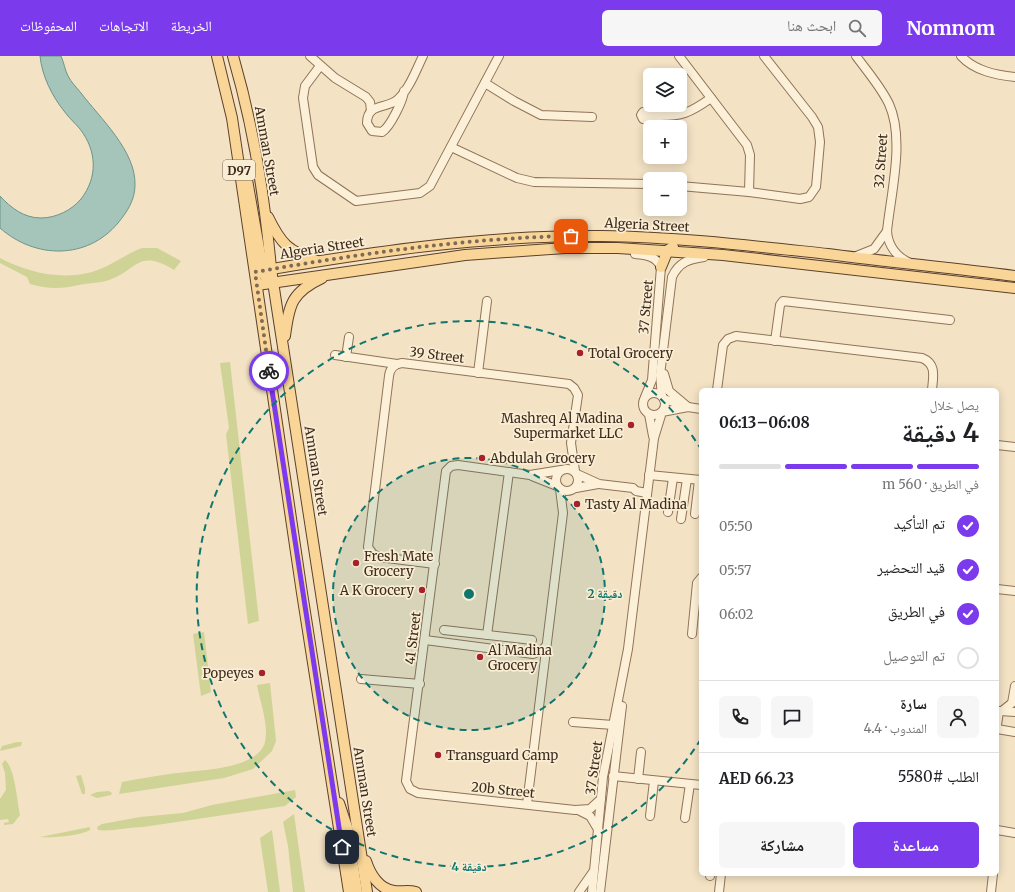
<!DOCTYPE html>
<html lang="ar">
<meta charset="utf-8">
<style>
:root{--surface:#fff;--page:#f6f6f6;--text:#202124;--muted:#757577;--line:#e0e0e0;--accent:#7c3aed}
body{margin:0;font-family:Merriweather,"Noto Naskh Arabic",serif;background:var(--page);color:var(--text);direction:rtl;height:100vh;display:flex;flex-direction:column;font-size:15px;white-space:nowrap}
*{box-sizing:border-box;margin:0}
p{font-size:13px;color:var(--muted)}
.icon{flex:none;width:22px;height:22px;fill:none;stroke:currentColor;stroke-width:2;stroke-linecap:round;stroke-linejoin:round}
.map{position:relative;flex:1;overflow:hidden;direction:ltr}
.panel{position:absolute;left:699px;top:332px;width:300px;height:488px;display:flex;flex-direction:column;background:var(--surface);border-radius:6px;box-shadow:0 2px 10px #0003;direction:rtl}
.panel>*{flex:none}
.controls{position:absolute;left:643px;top:12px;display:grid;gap:8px}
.controls a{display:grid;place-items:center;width:44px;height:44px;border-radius:6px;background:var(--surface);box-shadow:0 2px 10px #0003;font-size:20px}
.pin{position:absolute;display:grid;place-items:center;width:34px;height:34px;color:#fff;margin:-17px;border-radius:8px;box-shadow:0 2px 6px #0006}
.courier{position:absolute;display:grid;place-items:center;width:40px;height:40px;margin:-20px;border:3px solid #7c3aed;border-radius:50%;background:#fff;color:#222;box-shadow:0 1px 5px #0007}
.overview em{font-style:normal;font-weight:700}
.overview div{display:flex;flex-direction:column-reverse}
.overview{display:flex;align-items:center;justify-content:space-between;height:68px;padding:0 20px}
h1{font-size:26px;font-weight:700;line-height:30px}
.bar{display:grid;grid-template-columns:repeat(4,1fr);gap:6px 4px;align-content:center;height:48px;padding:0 20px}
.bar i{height:5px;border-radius:3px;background:var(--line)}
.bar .on{background:var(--accent)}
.bar p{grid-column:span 4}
.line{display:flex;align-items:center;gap:10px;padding:0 20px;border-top:1px solid var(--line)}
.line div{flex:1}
.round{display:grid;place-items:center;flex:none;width:42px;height:42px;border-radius:6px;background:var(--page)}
ol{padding:0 20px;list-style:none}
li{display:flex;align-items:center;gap:12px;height:44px}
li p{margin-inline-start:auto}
li .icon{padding:4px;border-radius:50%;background:var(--accent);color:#fff;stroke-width:4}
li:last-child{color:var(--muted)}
li i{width:22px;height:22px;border:2px solid var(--line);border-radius:50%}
.primary-button{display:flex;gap:8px;margin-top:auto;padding:8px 20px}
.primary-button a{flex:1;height:46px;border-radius:6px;background:var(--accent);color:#fff;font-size:16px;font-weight:700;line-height:46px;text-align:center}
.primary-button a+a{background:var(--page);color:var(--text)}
header{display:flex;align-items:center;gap:24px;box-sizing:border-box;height:56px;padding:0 20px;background:var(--accent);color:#fff}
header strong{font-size:19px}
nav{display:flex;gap:22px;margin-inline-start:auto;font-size:14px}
.search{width:280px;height:36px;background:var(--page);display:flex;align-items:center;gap:10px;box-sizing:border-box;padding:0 14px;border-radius:6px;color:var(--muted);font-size:15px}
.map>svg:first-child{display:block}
</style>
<header>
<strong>Nomnom</strong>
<div class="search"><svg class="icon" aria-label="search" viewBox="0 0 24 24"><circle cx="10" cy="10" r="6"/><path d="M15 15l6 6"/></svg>ابحث هنا</div>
<nav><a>الخريطة</a><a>الاتجاهات</a><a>المحفوظات</a></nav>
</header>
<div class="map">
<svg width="1015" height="836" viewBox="0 0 1015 836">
<rect width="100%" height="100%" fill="#f3e2c4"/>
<!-- green -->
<g fill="#cfd396">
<path d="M142,192H157L181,205L174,214C137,191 137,216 106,225C98,227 88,227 79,229C61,233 48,233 30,228L27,221L0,207V202C32,219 73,227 107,210C119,204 129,197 142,192Z"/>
<polygon points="230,306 259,565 248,568 226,378 229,372 220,307"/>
<polygon points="204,576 211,636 201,640 193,578"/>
<path d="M270,627L276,685L272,695L253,713L224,722L119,738L122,726C138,723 154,720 170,718C193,714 258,715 265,686C269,669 260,646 257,629Z"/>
<polygon points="17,686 22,686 21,690 0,695 2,690"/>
<path d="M5,704C15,712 17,745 20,759L13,768L4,769V767L9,766L8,763L0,764V743L6,734L5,717L2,708Z"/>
<polygon points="81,719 85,732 85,738 82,738 76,720"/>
<path d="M295,734L296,741L285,750L143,771C129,771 110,776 98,774L97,771L102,768L140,761L183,757L212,749Z"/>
<polygon points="109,735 112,737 111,739 97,742 90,739 97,736"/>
<polygon points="294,758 305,836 293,836 288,790 283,766"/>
<path d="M90,771V774C79,780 52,782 40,781Z"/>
<polygon points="272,774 280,836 268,836 260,782"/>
</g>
<!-- water -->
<path fill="#a6c5ba" stroke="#6b9588" d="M40,0H61C64,7 65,14 68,20C71,26 77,32 81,37C100,62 136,95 135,129C135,144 127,156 118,167C87,204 35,203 0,172V140C11,152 24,162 41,162C56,162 72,154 81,143C98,121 97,95 80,73C75,67 69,62 64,55C52,40 42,20 40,0Z"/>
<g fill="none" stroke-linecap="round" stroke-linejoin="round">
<defs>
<g id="minor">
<polyline points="310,0 335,22 366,41 370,46 371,55"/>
<polyline points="679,0 747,89 750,99 749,136"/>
<path d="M856,0C867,15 881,31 889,48C905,83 891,137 887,175C888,190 897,201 910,207"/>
<path d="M961,0C975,15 996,19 1015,21"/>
<polyline points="320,10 305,30 303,42 313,111 318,119 356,145 420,137 430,130 499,0"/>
<polyline points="485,27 514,45 541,59 592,61"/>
<path d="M404,35C403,45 390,71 382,76L372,75L367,67C367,47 386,53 397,44C409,34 416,14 423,0"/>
<polygon points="643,56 653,57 655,62 652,64 643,63 641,59"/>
<path d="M655,60C681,61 690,57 711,42"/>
<polyline points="451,91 517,122 534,126 650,128"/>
<polyline points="680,130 749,136 800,143 809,141 816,131 820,86 818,71 812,61 764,0"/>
<path d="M635,198C646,199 656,200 661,211L652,324L645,341"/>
<polyline points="854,201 874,193 887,175"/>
<polyline points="775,285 780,249 783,245 950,264"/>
<polyline points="335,299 397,308"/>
<polyline points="346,301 349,281"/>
<polyline points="478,317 487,245"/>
<polyline points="664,318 669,335 688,351"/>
<path d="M717,334L723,289L728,283L736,280L922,302C937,308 933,321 932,334"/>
<circle cx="654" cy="348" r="11"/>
<path d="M662,340L660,319L672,221C679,206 689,203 704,201"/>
<polyline points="664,343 688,351 701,353"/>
<polyline points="649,358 653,380"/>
<polyline points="997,389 1015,391"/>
<circle cx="567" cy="424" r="11"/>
<polyline points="561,414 530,419 458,409 451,410 446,415 406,725 410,733 418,737 575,754 590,753 601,743"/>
<polyline points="577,418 599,428 633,432 636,435 647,437"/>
<polyline points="649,419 701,424"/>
<polyline points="532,420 557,430"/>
<polyline points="576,432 598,428"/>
<polyline points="668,456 673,422"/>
<polyline points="695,458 699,424"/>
<polyline points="681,463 687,423"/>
<path d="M435,508L379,501L373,498L368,491L389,320C390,312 394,308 402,307L569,328L574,332L578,339L571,387L575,415"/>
<polyline points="997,533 1015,535"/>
<polyline points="444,574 532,584"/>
<polyline points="692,578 697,527 701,522"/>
<polyline points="487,579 509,416"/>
<polyline points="425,584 533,598 542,594 546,590"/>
<polyline points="361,623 420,628"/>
<polyline points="1000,655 1015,656"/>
<polyline points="1002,655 1012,647 1015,630"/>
<polyline points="573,666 613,669"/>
<polyline points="997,669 999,655"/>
<polyline points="997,673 1015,676"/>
<polyline points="613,720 701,729"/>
<polyline points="638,723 641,696"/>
<polyline points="527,748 563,457 560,433"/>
<polyline points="580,755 590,760 599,775"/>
<polyline points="650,760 654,725"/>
<polyline points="685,762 690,728"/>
<polyline points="997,774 1015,777"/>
<polyline points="710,820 710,818"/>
<polyline points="579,836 593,816"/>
<polyline points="592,836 603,721 628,593 654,382 662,356 688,351"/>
<polyline points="600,836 622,650"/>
<polyline points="719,836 721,818"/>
<polyline points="991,836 993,818"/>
</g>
<g id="major">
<polyline points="217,0 232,62 302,537 349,836"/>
<path d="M233,0C253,69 265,142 271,213L367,836"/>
<polyline points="246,118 263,215 265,220"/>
<path d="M268,161C281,188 288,195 317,205"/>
<polyline points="661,211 668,194 673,191"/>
<path d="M255,216C369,196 485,179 602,180C678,181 753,190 828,198C890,206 953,212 1015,220"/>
<polyline points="257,229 465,199 565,192 618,192 723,199 1015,232"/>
<path d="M285,280C289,248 292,236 322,222"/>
<polyline points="339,747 347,771 357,836"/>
<path d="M366,805C370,818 379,833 394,835C402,836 408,834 416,836"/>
</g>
</defs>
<!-- minor casing -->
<use href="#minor" stroke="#907358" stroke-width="10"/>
<!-- major casing -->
<use href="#major" stroke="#5d402c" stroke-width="12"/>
<!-- minor -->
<use href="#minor" stroke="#fcf0d8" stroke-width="8"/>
<!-- major -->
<use href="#major" stroke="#f9d698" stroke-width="10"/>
</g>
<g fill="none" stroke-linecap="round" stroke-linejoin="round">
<!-- done -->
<path stroke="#7d6b57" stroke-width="4" stroke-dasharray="0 7.2" d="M269,315L255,216C359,198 465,182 571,180"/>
<!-- route -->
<polyline stroke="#7c3aed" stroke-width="5" points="269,315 342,791"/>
</g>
<!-- distance rings -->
<circle cx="469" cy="538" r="136" fill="#0f766e" fill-opacity=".12"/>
<g fill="none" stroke="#0f766e" stroke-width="2" stroke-dasharray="7 5">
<circle cx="469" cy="538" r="136"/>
<path d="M701 683A273 273 0 1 1 701 393"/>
</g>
<!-- markers -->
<g fill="#a62129" stroke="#f9edd4" stroke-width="1.5">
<circle cx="580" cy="297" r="4"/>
<circle cx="631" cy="369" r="4"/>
<circle cx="482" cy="402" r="4"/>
<circle cx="577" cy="448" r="4"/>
<circle cx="356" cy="507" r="4"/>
<circle cx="422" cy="534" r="4"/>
<circle cx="480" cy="601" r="4"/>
<circle cx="262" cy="617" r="4"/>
<circle cx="438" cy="699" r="4"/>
</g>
<g text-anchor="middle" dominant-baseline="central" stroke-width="3.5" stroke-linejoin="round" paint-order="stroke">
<!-- shield labels -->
<rect fill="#f9edd4" stroke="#766554" stroke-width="1" x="223" y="104" width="32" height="20" rx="3"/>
<g font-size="12" font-weight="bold" fill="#3e2b1d">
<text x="239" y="114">D97</text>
</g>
<!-- street labels -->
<g font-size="13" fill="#3e2b1d" stroke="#f9edd4">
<text transform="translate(267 95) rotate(80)">Amman Street</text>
<text transform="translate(881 105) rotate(-86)">32 Street</text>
<text transform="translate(647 169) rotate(3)">Algeria Street</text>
<text transform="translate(322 192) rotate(-9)">Algeria Street</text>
<text transform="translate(646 251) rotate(-85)">37 Street</text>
<text transform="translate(437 299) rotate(7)">39 Street</text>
<text transform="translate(316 415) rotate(81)">Amman Street</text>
<text transform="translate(413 582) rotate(-83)">41 Street</text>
<text transform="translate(594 712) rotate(-82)">37 Street</text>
<text transform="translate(503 734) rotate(6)">20b Street</text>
<text transform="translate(365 736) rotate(81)">Amman Street</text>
</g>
<!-- poi labels -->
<g font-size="13" fill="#3e2b1d" stroke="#f9edd4" text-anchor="start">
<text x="588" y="297">Total Grocery</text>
<text x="623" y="362" text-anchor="end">Mashreq Al Madina<tspan x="623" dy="15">Supermarket LLC</tspan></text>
<text x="490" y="402">Abdulah Grocery</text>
<text x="585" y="448">Tasty Al Madina</text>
<text x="364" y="500">Fresh Mate<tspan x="364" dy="15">Grocery</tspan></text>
<text x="414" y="534" text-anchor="end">A K Grocery</text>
<text x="488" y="594">Al Madina<tspan x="488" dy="15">Grocery</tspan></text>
<text x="254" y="617" text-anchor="end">Popeyes</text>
<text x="446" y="699">Transguard Camp</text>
</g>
</g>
<circle cx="469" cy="538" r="6" fill="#0f766e" stroke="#f9edd4" stroke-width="2"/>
<g font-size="12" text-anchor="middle" font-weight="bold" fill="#0f766e" stroke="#f9edd4" stroke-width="3.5" stroke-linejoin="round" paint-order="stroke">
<text x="605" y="542">2 دقيقة</text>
<text x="469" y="815">4 دقيقة</text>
</g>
</svg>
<div class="controls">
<a><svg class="icon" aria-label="layers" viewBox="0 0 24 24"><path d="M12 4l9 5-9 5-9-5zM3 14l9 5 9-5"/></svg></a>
<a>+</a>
<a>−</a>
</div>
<div class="pin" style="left:571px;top:180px;background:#ea580c"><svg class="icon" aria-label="bag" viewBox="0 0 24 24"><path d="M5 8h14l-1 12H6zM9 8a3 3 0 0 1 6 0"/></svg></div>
<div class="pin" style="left:342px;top:791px;background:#1f2937"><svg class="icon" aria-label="home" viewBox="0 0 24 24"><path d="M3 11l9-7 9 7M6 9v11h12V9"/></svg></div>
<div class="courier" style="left:269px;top:315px"><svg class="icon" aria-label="bike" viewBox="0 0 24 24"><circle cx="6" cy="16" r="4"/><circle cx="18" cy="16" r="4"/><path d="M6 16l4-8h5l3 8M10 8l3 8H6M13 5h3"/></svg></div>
<section class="panel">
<div class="overview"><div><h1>4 دقيقة</h1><p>يصل خلال</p></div><em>06:08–06:13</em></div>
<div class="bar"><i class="on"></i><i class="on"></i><i class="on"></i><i></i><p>في الطريق · 560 m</p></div>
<ol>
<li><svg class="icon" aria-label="check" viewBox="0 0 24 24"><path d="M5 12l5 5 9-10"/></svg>تم التأكيد<p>05:50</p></li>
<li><svg class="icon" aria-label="check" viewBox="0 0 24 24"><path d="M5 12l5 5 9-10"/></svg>قيد التحضير<p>05:57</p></li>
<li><svg class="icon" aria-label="check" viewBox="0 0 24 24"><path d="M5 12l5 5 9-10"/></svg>في الطريق<p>06:02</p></li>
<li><i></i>تم التوصيل</li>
</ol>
<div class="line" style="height:72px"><a class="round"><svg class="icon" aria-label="person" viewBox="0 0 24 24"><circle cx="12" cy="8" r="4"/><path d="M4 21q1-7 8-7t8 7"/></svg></a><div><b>سارة</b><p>المندوب · 4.4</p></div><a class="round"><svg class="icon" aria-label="chat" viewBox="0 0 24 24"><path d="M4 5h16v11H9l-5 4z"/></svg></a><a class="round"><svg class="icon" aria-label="phone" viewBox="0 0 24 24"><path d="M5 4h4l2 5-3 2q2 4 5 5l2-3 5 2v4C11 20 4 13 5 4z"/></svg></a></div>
<div class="line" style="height:52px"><div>الطلب #5580</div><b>AED 66.23</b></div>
<div class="primary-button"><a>مساعدة</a><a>مشاركة</a></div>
</section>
</div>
